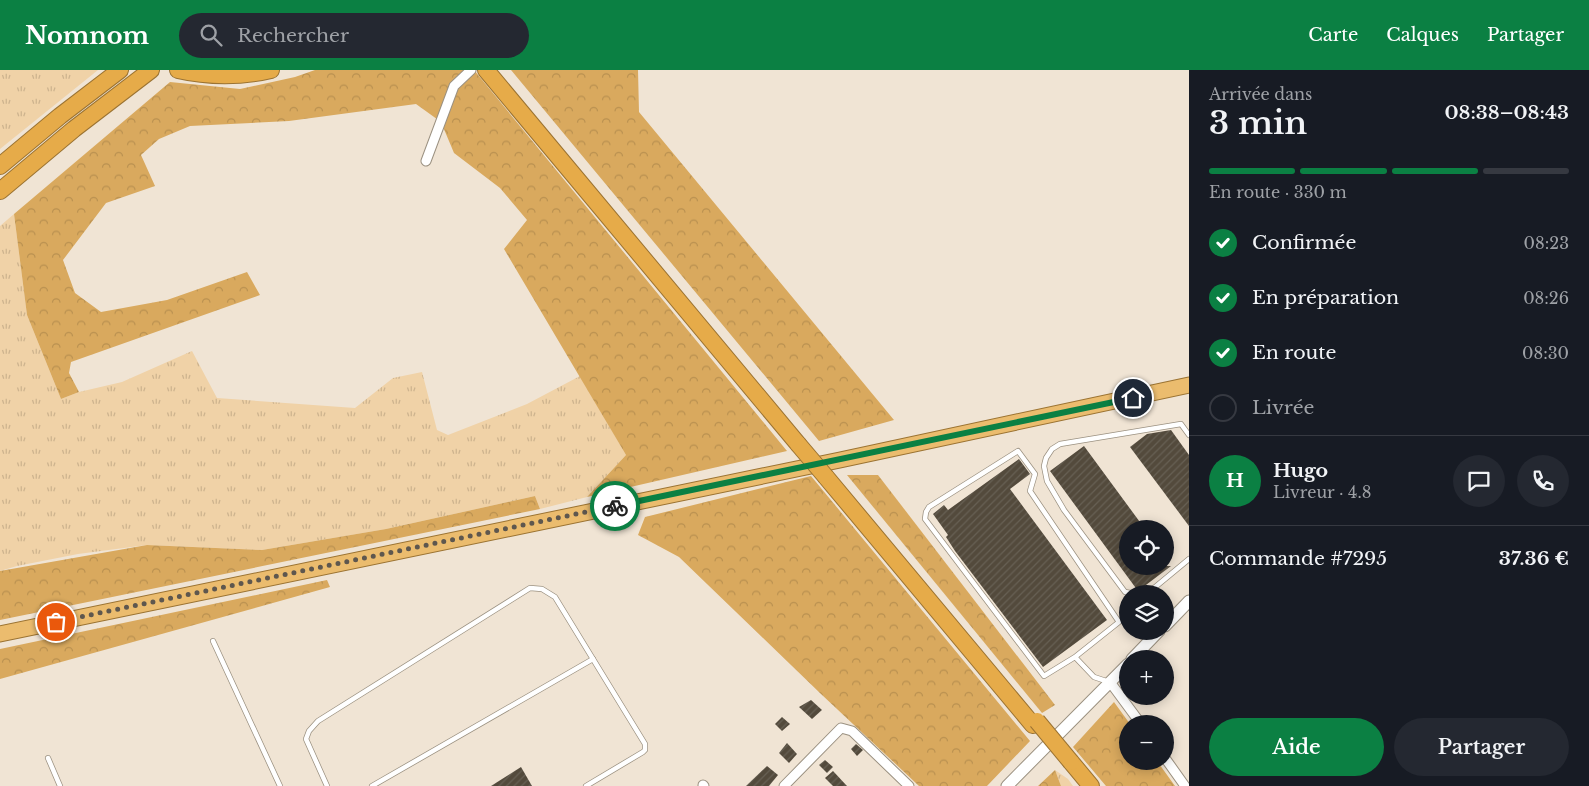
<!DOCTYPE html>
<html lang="fr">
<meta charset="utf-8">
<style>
:root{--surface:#171b24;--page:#242831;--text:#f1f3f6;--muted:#9ea1a6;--line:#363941;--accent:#0b8043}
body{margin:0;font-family:"Libre Baskerville",serif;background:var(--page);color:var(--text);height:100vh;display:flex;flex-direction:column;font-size:19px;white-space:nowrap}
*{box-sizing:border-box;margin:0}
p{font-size:16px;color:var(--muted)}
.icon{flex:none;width:28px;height:28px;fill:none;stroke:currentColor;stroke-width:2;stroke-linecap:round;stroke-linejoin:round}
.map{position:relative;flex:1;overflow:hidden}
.panel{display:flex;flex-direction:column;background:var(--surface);width:400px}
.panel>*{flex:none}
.fabs{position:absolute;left:1119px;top:450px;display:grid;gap:10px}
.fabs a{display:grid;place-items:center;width:55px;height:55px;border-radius:50%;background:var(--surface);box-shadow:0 2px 12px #0003;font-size:25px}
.pin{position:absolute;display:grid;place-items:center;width:42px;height:42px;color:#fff;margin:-21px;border:2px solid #fff;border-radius:50%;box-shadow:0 1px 5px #0007}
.courier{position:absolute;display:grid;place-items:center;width:50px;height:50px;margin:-25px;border:4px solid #0b8043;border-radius:50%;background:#fff;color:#222;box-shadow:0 1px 6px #0007}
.headline em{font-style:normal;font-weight:600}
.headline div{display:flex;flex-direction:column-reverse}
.headline{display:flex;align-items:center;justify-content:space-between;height:85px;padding:0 20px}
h1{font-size:32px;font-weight:600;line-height:38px}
.bar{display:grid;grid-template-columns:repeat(4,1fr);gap:8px 5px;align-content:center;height:60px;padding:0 20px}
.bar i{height:6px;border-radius:4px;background:var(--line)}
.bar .on{background:var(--accent)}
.bar p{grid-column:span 4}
.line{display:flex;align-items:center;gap:12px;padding:0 20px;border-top:1px solid var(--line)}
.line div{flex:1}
.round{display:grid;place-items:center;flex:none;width:52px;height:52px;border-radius:26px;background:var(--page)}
ol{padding:0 20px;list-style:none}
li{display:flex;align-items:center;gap:15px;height:55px}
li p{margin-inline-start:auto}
li .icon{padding:5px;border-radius:50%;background:var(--accent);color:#fff;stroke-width:4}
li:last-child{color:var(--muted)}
li i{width:28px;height:28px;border:2px solid var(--line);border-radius:50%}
.action{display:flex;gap:10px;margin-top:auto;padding:10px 20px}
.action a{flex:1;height:58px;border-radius:30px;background:var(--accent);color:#fff;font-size:20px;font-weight:600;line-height:58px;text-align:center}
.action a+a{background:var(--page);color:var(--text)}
header{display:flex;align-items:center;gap:30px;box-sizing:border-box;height:70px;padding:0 25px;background:var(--accent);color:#fff}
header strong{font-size:24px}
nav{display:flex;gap:28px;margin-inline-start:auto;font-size:18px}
.search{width:350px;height:45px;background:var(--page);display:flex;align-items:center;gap:12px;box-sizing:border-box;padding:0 18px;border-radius:28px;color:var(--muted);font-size:19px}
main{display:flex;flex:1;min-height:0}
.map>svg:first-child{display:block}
</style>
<header>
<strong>Nomnom</strong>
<div class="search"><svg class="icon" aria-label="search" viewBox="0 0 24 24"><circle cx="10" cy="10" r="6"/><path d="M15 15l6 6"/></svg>Rechercher</div>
<nav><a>Carte</a><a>Calques</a><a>Partager</a></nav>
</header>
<main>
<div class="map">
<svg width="1189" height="716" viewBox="0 0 1189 716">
<defs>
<pattern id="grass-tufts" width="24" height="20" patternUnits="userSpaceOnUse" patternTransform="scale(1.25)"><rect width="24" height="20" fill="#f0d2a7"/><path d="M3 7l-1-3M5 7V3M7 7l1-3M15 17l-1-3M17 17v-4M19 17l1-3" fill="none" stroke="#cdb38e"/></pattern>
<pattern id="forest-crowns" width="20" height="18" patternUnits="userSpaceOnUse" patternTransform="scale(1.25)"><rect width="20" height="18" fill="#d9a95e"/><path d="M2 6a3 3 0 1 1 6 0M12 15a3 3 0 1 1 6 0" fill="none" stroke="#b99050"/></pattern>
<pattern id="building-hatch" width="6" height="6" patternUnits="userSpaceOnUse" patternTransform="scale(1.25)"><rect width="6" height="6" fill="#534a3c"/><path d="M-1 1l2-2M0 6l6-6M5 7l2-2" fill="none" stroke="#676054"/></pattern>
</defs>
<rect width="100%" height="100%" fill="#f0e4d4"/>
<!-- grass -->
<g fill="url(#grass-tufts)">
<polygon points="0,0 98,0 0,79"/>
<polygon points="14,144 27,245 61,329 79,322 122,312 192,281 217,328 355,338 393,308 422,302 437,360 448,365 527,334 580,306 626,385 587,427 540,439 535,426 386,459 262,480 147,475 78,484 17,496 0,501 0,156"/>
<polygon points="1055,700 1068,709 1073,716 1061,716"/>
</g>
<!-- forest -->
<g fill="url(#forest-crowns)">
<polygon points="315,0 474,0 787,381 587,427 626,385 504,179 527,150 500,118 454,83 441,52 416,34 289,51 190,56 159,69 141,85 155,116 106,133 63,190 75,223 101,242 167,230 247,202 260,225 71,292 69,303 79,322 61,329 27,245 14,144 170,12 240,19 295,7"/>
<polygon points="511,0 638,0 639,42 894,350 819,371"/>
<polygon points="847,405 878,405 1055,635 1042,643"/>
<polygon points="811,406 1030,671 987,716 919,716 821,624 679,487 638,465 645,447"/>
<polygon points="535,426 540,439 0,550 0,501 147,475 262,480 386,459"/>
<polygon points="327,510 330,517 0,609 0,579"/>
<polygon points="1114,632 1130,654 1128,654 1128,691 1157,691 1175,716 1106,716 1073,677"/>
<polygon points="1055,700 1061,716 1038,716"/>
</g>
<!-- building -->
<g fill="url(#building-hatch)">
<polygon points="1171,360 1189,385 1189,456 1130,377 1147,364"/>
<polygon points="1084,376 1145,459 1128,459 1128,496 1171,496 1138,521 1050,401"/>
<polygon points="1019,389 1030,404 1010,419 1107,550 1043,597 955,481 946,467 948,465 933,444 944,435 948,440"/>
<polygon points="811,630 822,640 812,649 799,637"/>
<polygon points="782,647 790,654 782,661 775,654"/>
<polygon points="787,673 797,684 789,693 779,683"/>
<polygon points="856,674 863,680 857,686 851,679"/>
<polygon points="825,690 833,697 827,703 819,695"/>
<polygon points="767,696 778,705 769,716 746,716"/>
<polygon points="521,697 532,716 491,716"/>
<polygon points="833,701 847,716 833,716 825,708"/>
</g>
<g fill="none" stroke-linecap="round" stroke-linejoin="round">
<defs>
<g id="service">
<polyline points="1136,524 1125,522 1064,440 1047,411 1044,396 1046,388 1052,379 1060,374 1181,354 1189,365"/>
<polyline points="1141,524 1148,523 1189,489"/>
<polyline points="213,571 280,716"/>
<polyline points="1075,587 1044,606 925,449 926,442 929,437 1018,381 1035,404 1030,421 1119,552 1075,587 1094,607 1109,612"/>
<polyline points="48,688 60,716"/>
<polyline points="327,716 306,669 309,661 318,651 530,518 542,519 555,527 645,674 645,680 643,682 586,716"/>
<polyline points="372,716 593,589"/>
</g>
<g id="minor">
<polyline points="426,91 454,16 471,0"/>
<polyline points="1110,612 1141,654"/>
<polyline points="1165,688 1185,716"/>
<polyline points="703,715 704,716"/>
<polyline points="784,716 841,658 852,661 909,716"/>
</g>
<g id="tertiary">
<polyline points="1165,556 1189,531"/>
<polyline points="1132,589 1159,561"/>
<polyline points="1007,716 1128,594"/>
</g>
<polyline id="trunk" points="0,564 840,390 1189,315"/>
<g id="motorway">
<path d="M178,0C208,7 242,7 271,0"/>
<polyline points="486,0 798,374"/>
<polyline points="0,96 60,46 120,0"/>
<polyline points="0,121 74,59 151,0"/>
<polyline points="826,407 1033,655"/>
<polyline points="1071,692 1091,716"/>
</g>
</defs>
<!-- service casing -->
<use href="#service" stroke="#9b9181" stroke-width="6"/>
<!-- minor casing -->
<use href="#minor" stroke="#9b9181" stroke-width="11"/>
<!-- tertiary casing -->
<use href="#tertiary" stroke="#9b9181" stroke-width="13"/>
<!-- trunk casing -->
<use href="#trunk" stroke="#9b7332" stroke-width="17"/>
<!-- motorway casing -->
<use href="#motorway" stroke="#9b7332" stroke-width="18"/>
<!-- service -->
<use href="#service" stroke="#fff" stroke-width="4.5"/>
<!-- minor -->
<use href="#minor" stroke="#fff" stroke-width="9"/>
<!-- tertiary -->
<use href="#tertiary" stroke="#fff" stroke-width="11"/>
<!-- trunk -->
<use href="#trunk" stroke="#ebbc6e" stroke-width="15"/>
<!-- motorway -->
<use href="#motorway" stroke="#e6ab49" stroke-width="16"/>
<defs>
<g id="motorway-bridge">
<polyline points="798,374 826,407"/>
<polyline points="1037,651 1071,692"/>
</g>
</defs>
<!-- motorway-bridge casing -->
<use href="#motorway-bridge" stroke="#9b7332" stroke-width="18" stroke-linecap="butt"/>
<!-- motorway-bridge -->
<use href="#motorway-bridge" stroke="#e6ab49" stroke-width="16"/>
</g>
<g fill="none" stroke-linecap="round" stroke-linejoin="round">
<!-- done -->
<polyline stroke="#5e574e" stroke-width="5" stroke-dasharray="0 9" points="56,552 615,436"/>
<!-- route -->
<polyline stroke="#0b8043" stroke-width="6" points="615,436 1133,328"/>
</g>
</svg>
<div class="fabs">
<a><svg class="icon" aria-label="locate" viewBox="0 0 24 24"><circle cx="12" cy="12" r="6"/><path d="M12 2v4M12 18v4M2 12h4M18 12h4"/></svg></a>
<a><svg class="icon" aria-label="layers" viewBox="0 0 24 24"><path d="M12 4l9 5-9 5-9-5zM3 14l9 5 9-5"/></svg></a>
<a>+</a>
<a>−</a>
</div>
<div class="pin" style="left:56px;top:552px;background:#ea580c"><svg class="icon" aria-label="bag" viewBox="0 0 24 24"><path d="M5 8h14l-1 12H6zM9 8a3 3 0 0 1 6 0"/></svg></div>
<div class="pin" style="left:1133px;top:328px;background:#1f2937"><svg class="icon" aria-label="home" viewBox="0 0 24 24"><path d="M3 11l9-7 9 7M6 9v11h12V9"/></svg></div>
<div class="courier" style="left:615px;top:436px"><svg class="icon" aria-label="bike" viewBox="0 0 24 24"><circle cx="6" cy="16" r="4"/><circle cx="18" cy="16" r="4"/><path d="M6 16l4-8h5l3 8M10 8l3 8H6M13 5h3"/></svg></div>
</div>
<section class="panel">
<div class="headline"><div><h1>3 min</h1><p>Arrivée dans</p></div><em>08:38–08:43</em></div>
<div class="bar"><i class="on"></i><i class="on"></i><i class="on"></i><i></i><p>En route · 330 m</p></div>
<ol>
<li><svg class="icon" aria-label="check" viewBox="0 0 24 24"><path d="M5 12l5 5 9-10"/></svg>Confirmée<p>08:23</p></li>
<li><svg class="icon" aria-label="check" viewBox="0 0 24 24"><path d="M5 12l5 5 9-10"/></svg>En préparation<p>08:26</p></li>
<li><svg class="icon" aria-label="check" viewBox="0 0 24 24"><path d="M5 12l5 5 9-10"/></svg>En route<p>08:30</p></li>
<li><i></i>Livrée</li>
</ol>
<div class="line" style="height:90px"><b class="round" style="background:var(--accent);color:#fff">H</b><div><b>Hugo</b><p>Livreur · 4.8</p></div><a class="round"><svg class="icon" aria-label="chat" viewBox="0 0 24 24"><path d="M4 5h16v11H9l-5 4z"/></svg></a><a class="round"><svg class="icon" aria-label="phone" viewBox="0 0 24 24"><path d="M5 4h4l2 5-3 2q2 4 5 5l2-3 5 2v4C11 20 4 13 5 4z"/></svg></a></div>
<div class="line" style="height:65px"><div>Commande #7295</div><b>37.36 €</b></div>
<div class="action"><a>Aide</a><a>Partager</a></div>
</section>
</main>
